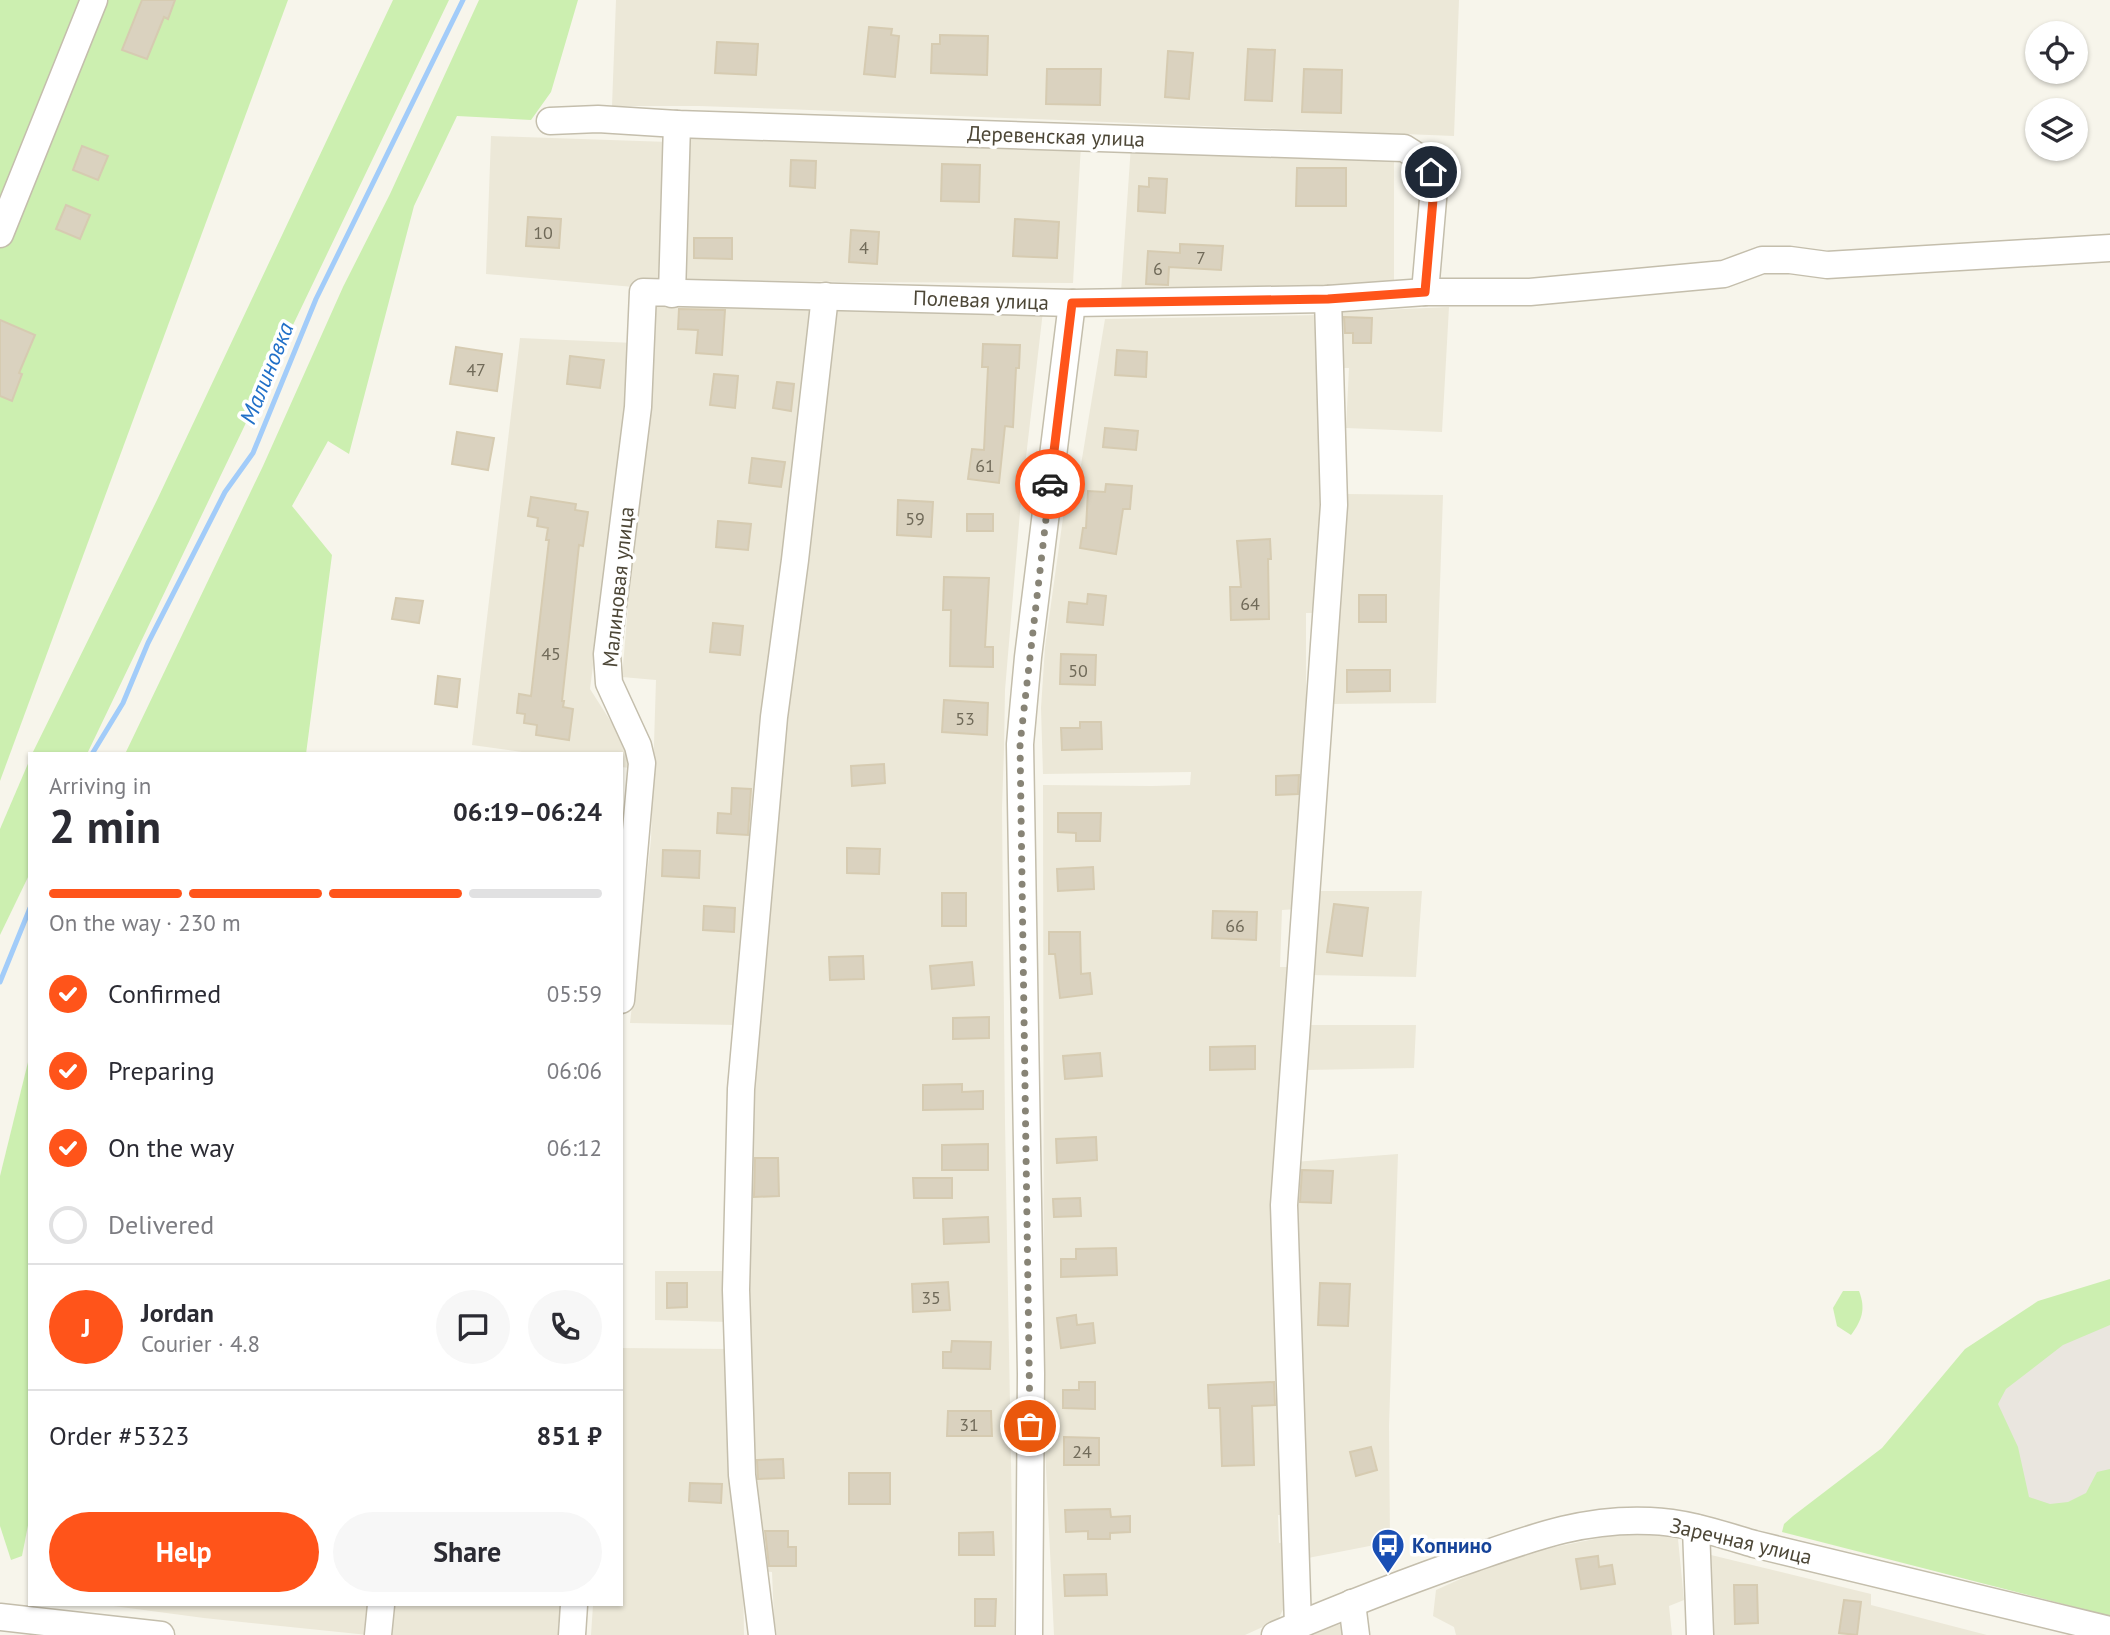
<!DOCTYPE html>
<meta charset="utf-8">
<style>
:root{--surface:#fff;--page:#f7f7f7;--text:#2b2b33;--muted:#7c7c81;--line:#e1e1e2;--accent:#ff541a}
body{margin:0;font-family:"PT Sans",sans-serif;background:var(--page);color:var(--text);height:100vh;display:flex;flex-direction:column;font-size:26px;white-space:nowrap}
*{box-sizing:border-box;margin:0}
p{font-size:23px;color:var(--muted)}
.icon{flex:none;width:38px;height:38px;fill:none;stroke:currentColor;stroke-width:2;stroke-linecap:round;stroke-linejoin:round}
.map{position:relative;flex:1;overflow:hidden}
.drawer{position:absolute;left:28px;top:752px;width:595px;height:854px;display:flex;flex-direction:column;background:var(--surface);border-radius:0px;box-shadow:0 2px 5px #0004}
.drawer>*{flex:none}
.controls{position:absolute;left:2025px;top:21px;display:grid;gap:14px}
.controls a{display:grid;place-items:center;width:63px;height:63px;border-radius:50%;background:var(--surface);box-shadow:0 2px 5px #0004;font-size:35px}
.pin{position:absolute;display:grid;place-items:center;width:60px;height:60px;color:#fff;margin:-30px;border:4px solid #fff;border-radius:50%;box-shadow:0 2px 7px #0007}
.courier{position:absolute;display:grid;place-items:center;width:70px;height:70px;margin:-35px;border:5px solid #ff541a;border-radius:50%;background:#fff;color:#222;box-shadow:0 2px 9px #0007}
.head em{font-style:normal;font-weight:600}
.head div{display:flex;flex-direction:column-reverse}
.head{display:flex;align-items:center;justify-content:space-between;height:119px;padding:0 21px}
h1{font-size:46px;font-weight:600;line-height:52px}
.bar{display:grid;grid-template-columns:repeat(4,1fr);gap:10px 7px;align-content:center;height:84px;padding:0 21px}
.bar i{height:9px;border-radius:5px;background:var(--line)}
.bar .selected{background:var(--accent)}
.bar p{grid-column:span 4}
.line{display:flex;align-items:center;gap:18px;padding:0 21px;border-top:2px solid var(--line)}
.line div{flex:1}
.round{display:grid;place-items:center;flex:none;width:74px;height:74px;border-radius:37px;background:var(--page)}
ol{padding:0 21px;list-style:none}
li{display:flex;align-items:center;gap:21px;height:77px}
li p{margin-inline-start:auto}
li .icon{padding:7px;border-radius:50%;background:var(--accent);color:#fff;stroke-width:4}
li:last-child{color:var(--muted)}
li i{width:38px;height:38px;border:4px solid var(--line);border-radius:50%}
.action{display:flex;gap:14px;margin-top:auto;padding:14px 21px}
.action a{flex:1;height:80px;border-radius:42px;background:var(--accent);color:#fff;font-size:28px;font-weight:600;line-height:80px;text-align:center}
.action a+a{background:var(--page);color:var(--text)}
.map>svg:first-child{display:block}
</style>
<div class="map">
<svg width="2110" height="1635" viewBox="0 0 2110 1635">
<rect width="100%" height="100%" fill="#f7f5eb"/>
<!-- residential -->
<g fill="#ece8d8">
<polygon points="616,0 1459,0 1454,136 785,109 699,106 612,106"/>
<polygon points="684,129 1081,145 1073,283 844,282 679,279"/>
<polygon points="491,136 669,142 668,290 486,274"/>
<polygon points="1131,145 1394,155 1394,284 1121,292"/>
<polygon points="650,301 813,303 737,1025 630,1023 651,840 656,680 622,677 642,441"/>
<polygon points="833,304 1043,311 1021,500 1005,690 1004,749 1002,808 1005,1123 1014,1635 777,1635 774,1619 772,1572 760,1571 747,1415 744,1198 752,1197 751,1159 745,1160 773,824"/>
<polygon points="1449,307 1442,432 1346,428 1349,368 1339,368 1337,312"/>
<polygon points="1319,315 1324,396 1318,613 1306,613 1306,769 1297,909 1282,910 1280,967 1288,967 1286,1515 1278,1515 1279,1543 1287,1542 1288,1599 1278,1620 1245,1635 1054,1635 1044,1427 1043,785 1152,786 1190,785 1191,772 1043,774 1041,708 1045,647 1068,482 1078,483 1105,319"/>
<polygon points="520,338 634,343 590,689 631,753 630,768 621,767 621,754 536,754 472,745"/>
<polygon points="1346,494 1443,495 1436,703 1330,704"/>
<polygon points="1314,891 1422,891 1416,977 1309,975"/>
<polygon points="1307,1025 1416,1025 1414,1068 1307,1070"/>
<polygon points="1398,1154 1389,1426 1390,1542 1308,1558 1294,1162"/>
<polygon points="655,1271 730,1271 728,1322 655,1320"/>
<polygon points="621,1348 729,1349 743,1575 744,1635 591,1635 593,1605 621,1605"/>
<polygon points="1634,1531 1678,1539 1684,1600 1669,1606 1672,1635 1456,1635 1454,1627 1433,1616 1436,1590 1511,1556"/>
<polygon points="1711,1555 1871,1594 1871,1605 1987,1635 1714,1635"/>
<polygon points="106,1605 370,1605 368,1635 204,1618"/>
<polygon points="395,1605 560,1605 558,1635 392,1635"/>
<polygon points="1349,1621 1350,1635 1309,1635"/>
</g>
<!-- industrial -->
<polygon fill="#eae6df" points="2110,1295 2110,1611 1999,1586 1953,1365"/>
<!-- green -->
<g fill="#ccefb0">
<polygon points="0,0 288,0 0,781"/>
<polygon points="393,0 449,0 87,754 32,754 157,500"/>
<polygon points="479,0 578,0 551,92 531,120 457,116 414,206 349,454 328,441 292,506 332,555 306,754 125,754 263,466 343,287 390,194"/>
<polygon points="30,759 30,873 0,935 0,829"/>
<polygon points="30,1054 30,1515 22,1556 11,1560 0,1526 0,1176"/>
<polygon points="2110,1279 2110,1325 2063,1345 2006,1389 1998,1404 2018,1447 2029,1497 2050,1504 2068,1502 2086,1493 2097,1472 2110,1469 2110,1616 1782,1532 1784,1524 1793,1516 1882,1448 1965,1349 2038,1301"/>
<path d="M1843,1291H1859C1866,1309 1862,1320 1851,1335L1837,1326L1833,1308Z"/>
</g>
<g fill="none" stroke-linecap="round" stroke-linejoin="round">
<!-- stream -->
<g stroke="#a2ccf9" stroke-width="5">
<polyline points="92,754 123,703 148,643 225,492 253,453 316,299 463,0"/>
<polyline points="0,982 30,908"/>
</g>
</g>
<!-- building -->
<g fill="#dad2bf" stroke="#d6cbb1" stroke-width="2">
<polygon points="142,0 175,0 168,19 164,17 147,59 122,50"/>
<polygon points="869,27 892,29 891,35 899,36 895,77 864,74"/>
<polygon points="940,35 988,36 987,75 931,73 932,44 940,44"/>
<polygon points="717,42 758,44 756,75 715,73"/>
<polygon points="1248,49 1275,50 1272,101 1245,100"/>
<polygon points="1168,51 1193,53 1189,99 1165,97"/>
<polygon points="1047,69 1101,69 1100,105 1046,104"/>
<polygon points="1304,69 1342,70 1341,113 1302,112"/>
<polygon points="82,146 108,156 98,180 73,170"/>
<polygon points="791,160 816,161 815,188 790,186"/>
<polygon points="942,164 980,165 979,202 941,201"/>
<polygon points="1297,168 1346,168 1346,206 1296,206"/>
<polygon points="1149,178 1167,179 1165,213 1138,211 1139,186 1149,187"/>
<polygon points="66,205 90,215 80,239 56,229"/>
<polygon points="528,217 561,219 559,248 526,246"/>
<polygon points="1015,219 1059,222 1057,258 1013,256"/>
<polygon points="851,230 879,232 877,264 849,262"/>
<polygon points="694,238 732,238 732,259 694,258"/>
<polygon points="1180,244 1223,246 1221,270 1169,267 1168,285 1146,284 1148,251 1180,253"/>
<polygon points="679,309 725,310 722,355 696,353 698,330 678,329"/>
<polygon points="1344,317 1372,318 1371,343 1353,343 1353,333 1345,333"/>
<polygon points="0,320 35,335 19,373 22,374 12,401 0,396"/>
<polygon points="983,344 1020,345 1019,368 1016,368 1013,427 1005,426 999,483 968,479 972,449 984,450 988,367 982,367"/>
<polygon points="456,347 502,354 497,391 450,384"/>
<polygon points="1117,350 1147,352 1146,377 1115,375"/>
<polygon points="570,356 604,360 600,388 567,384"/>
<polygon points="714,374 738,376 735,408 710,405"/>
<polygon points="777,382 794,384 791,411 773,408"/>
<polygon points="1105,428 1138,431 1136,450 1103,447"/>
<polygon points="457,432 494,438 488,470 452,464"/>
<polygon points="752,458 785,462 781,487 749,483"/>
<polygon points="1106,484 1132,486 1130,509 1123,509 1116,554 1080,548 1083,528 1086,528 1088,491 1105,492"/>
<polygon points="531,497 576,504 575,510 588,512 583,546 579,545 562,701 564,701 563,707 573,709 569,740 536,735 537,725 524,723 525,714 517,713 519,694 531,696 549,540 546,540 548,528 537,526 538,518 528,516"/>
<polygon points="898,500 933,502 931,537 897,535"/>
<rect x="967" y="514" width="26" height="17"/>
<polygon points="718,521 751,524 748,550 716,547"/>
<polygon points="1270,539 1271,559 1268,559 1269,619 1231,620 1230,587 1241,587 1237,541"/>
<polygon points="944,577 989,578 985,647 993,647 993,667 950,666 951,610 943,610"/>
<polygon points="1088,594 1106,596 1103,625 1067,622 1069,602 1087,604"/>
<rect x="1359" y="595" width="27" height="27"/>
<polygon points="396,598 423,601 419,623 392,619"/>
<polygon points="713,623 743,626 740,655 710,652"/>
<polygon points="1061,654 1096,655 1095,685 1060,684"/>
<polygon points="1347,670 1390,670 1390,691 1347,692"/>
<polygon points="438,676 460,679 457,707 435,704"/>
<polygon points="944,700 988,703 987,735 942,732"/>
<polygon points="1080,722 1101,722 1102,749 1062,750 1061,728 1080,728"/>
<polygon points="884,764 885,783 852,786 851,766"/>
<polygon points="1299,775 1298,794 1276,795 1276,776"/>
<polygon points="732,788 751,789 748,835 717,833 718,813 731,814"/>
<polygon points="1058,813 1101,813 1100,841 1076,841 1076,833 1058,832"/>
<polygon points="847,848 880,849 879,874 847,873"/>
<polygon points="663,850 700,851 699,878 662,876"/>
<polygon points="1093,867 1094,889 1058,891 1057,869"/>
<rect x="942" y="893" width="24" height="33"/>
<polygon points="1334,904 1368,908 1362,956 1327,952"/>
<polygon points="704,906 735,908 734,932 703,930"/>
<polygon points="1213,911 1257,912 1256,940 1212,938"/>
<polygon points="1049,932 1080,932 1081,974 1090,973 1092,994 1060,998 1055,954 1049,954"/>
<polygon points="863,956 864,979 830,980 829,957"/>
<polygon points="972,962 974,985 932,989 930,966"/>
<polygon points="989,1017 989,1038 953,1039 953,1018"/>
<polygon points="1255,1046 1255,1069 1210,1070 1210,1047"/>
<polygon points="1100,1053 1102,1076 1065,1079 1063,1056"/>
<polygon points="962,1084 962,1092 983,1091 983,1109 923,1110 923,1085"/>
<polygon points="1096,1137 1097,1160 1057,1163 1056,1139"/>
<polygon points="988,1144 988,1170 942,1170 942,1145"/>
<polygon points="755,1158 778,1158 779,1196 754,1197"/>
<polygon points="1302,1170 1333,1171 1331,1203 1300,1202"/>
<polygon points="913,1178 952,1178 952,1198 914,1198"/>
<polygon points="1080,1198 1081,1216 1054,1217 1053,1199"/>
<polygon points="988,1217 989,1242 944,1244 943,1219"/>
<polygon points="1116,1248 1117,1275 1061,1277 1061,1259 1076,1259 1076,1249"/>
<polygon points="948,1282 950,1310 913,1312 912,1284"/>
<polygon points="667,1283 687,1283 687,1307 667,1308"/>
<polygon points="1320,1283 1350,1284 1348,1326 1318,1325"/>
<polygon points="1076,1315 1077,1325 1093,1323 1095,1343 1061,1348 1057,1318"/>
<polygon points="952,1341 991,1342 990,1369 943,1368 943,1352 951,1352"/>
<polygon points="1079,1382 1095,1382 1095,1409 1063,1408 1063,1390 1079,1390"/>
<polygon points="1274,1382 1275,1405 1252,1406 1254,1465 1222,1466 1220,1408 1209,1408 1208,1385"/>
<polygon points="948,1411 991,1411 992,1436 947,1436"/>
<polygon points="1064,1437 1099,1438 1099,1465 1064,1465"/>
<polygon points="1371,1447 1377,1470 1356,1476 1350,1452"/>
<polygon points="783,1459 784,1478 758,1479 757,1460"/>
<rect x="849" y="1473" width="41" height="31"/>
<polygon points="690,1483 722,1484 721,1503 689,1501"/>
<polygon points="1110,1509 1111,1517 1130,1516 1130,1532 1110,1533 1110,1539 1088,1539 1088,1531 1066,1532 1065,1510"/>
<polygon points="765,1531 788,1531 788,1547 796,1547 796,1566 769,1566"/>
<polygon points="993,1532 994,1555 959,1555 959,1533"/>
<polygon points="1598,1556 1599,1567 1612,1565 1615,1584 1581,1589 1576,1559"/>
<polygon points="1106,1574 1107,1595 1065,1596 1064,1575"/>
<polygon points="1734,1585 1757,1585 1758,1623 1735,1624"/>
<polygon points="975,1599 996,1599 995,1626 975,1626"/>
<polygon points="1844,1600 1861,1602 1857,1635 1839,1633"/>
</g>
<g fill="none" stroke-linecap="round" stroke-linejoin="round">
<defs>
<g id="minor">
<path d="M550,121L598,119L677,124L1404,148C1424,160 1430,164 1434,188L1425,292"/>
<polyline points="0,234 94,0"/>
<polyline points="672,294 677,124"/>
<polyline points="621,1000 642,763 638,746 609,683 607,654 638,407 643,292 1072,303 1328,299 1425,292 1530,292 1724,274 1762,260 1790,260 1827,265 2110,248"/>
<polyline points="1696,1528 1700,1635"/>
<polyline points="1352,1603 1356,1635"/>
<polyline points="0,1617 161,1635"/>
<polyline points="1298,1625 1284,1205 1334,505 1328,299"/>
<polyline points="378,1635 381,1605"/>
<polyline points="572,1635 574,1605"/>
<polyline points="762,1635 742,1475 736,1290 741,1089 774,717 795,560 825,296"/>
<polyline points="1029,1635 1031,1374 1020,744 1028,657 1072,303"/>
<path d="M1275,1635C1341,1607 1407,1581 1474,1558C1534,1537 1585,1518 1650,1521C1685,1522 1720,1534 1754,1544L2110,1630"/>
</g>
</defs>
<!-- minor casing -->
<use href="#minor" stroke="#c4beac" stroke-width="29"/>
<!-- minor -->
<use href="#minor" stroke="#fff" stroke-width="26"/>
</g>
<g fill="none" stroke-linecap="round" stroke-linejoin="round">
<!-- done -->
<polyline stroke="#888476" stroke-width="7" stroke-dasharray="0 12.6" points="1030,1426 1020,744 1050,484"/>
<!-- route -->
<polyline stroke="#ff541a" stroke-width="9" points="1050,484 1072,303 1328,299 1425,292 1434,188 1431,172"/>
</g>
<!-- icons -->
<defs>
<symbol id="bus-pin" viewBox="-11 -11 22 30"><path d="M0 17L-7.5 6A9.5 9.5 0 1 1 7.5 6Z" fill="#1a4fb4" stroke="#fff"/><path d="M-5-6H5V4H4V6H2V4H-2V6H-4V4H-5ZM-3.5-4V0h7V-4ZM-3.5 1.2v1.5H-2V1.2ZM2 1.2v1.5H3.5V1.2Z" fill="#fff"/></symbol>
</defs>
<g fill-rule="evenodd">
<use href="#bus-pin" x="1369" y="1526" width="38" height="52"/>
</g>
<g text-anchor="middle" dominant-baseline="central" stroke-width="7" stroke-linejoin="round" paint-order="stroke">
<!-- number labels -->
<g font-size="18" fill="#706a59">
<text x="543" y="232">10</text>
<text x="864" y="247">4</text>
<text x="1201" y="257">7</text>
<text x="1158" y="268">6</text>
<text x="476" y="369">47</text>
<text x="985" y="465">61</text>
<text x="915" y="518">59</text>
<text x="1250" y="603">64</text>
<text x="551" y="653">45</text>
<text x="1078" y="670">50</text>
<text x="965" y="718">53</text>
<text x="1235" y="925">66</text>
<text x="931" y="1297">35</text>
<text x="969" y="1424">31</text>
<text x="1082" y="1451">24</text>
</g>
<!-- street labels -->
<g font-size="21" fill="#4d4737" stroke="#fff">
<text transform="translate(1056 136) rotate(2)">Деревенская улица</text>
<text transform="translate(981 300) rotate(2)">Полевая улица</text>
<text transform="translate(618 587) rotate(-84)">Малиновая улица</text>
<text transform="translate(1741 1541) rotate(13)">Заречная улица</text>
</g>
<!-- transit labels -->
<g font-size="21" font-weight="bold" fill="#164399" stroke="#fff" text-anchor="start">
<text x="1412" y="1545">Копнино</text>
</g>
<!-- water labels -->
<g font-size="23" font-style="italic" fill="#2170c8" stroke="#fff">
<text transform="translate(266 373) rotate(-68)">Малиновка</text>
</g>
</g>
</svg>
<div class="controls">
<a><svg class="icon" aria-label="locate" viewBox="0 0 24 24"><circle cx="12" cy="12" r="6"/><path d="M12 2v4M12 18v4M2 12h4M18 12h4"/></svg></a>
<a><svg class="icon" aria-label="layers" viewBox="0 0 24 24"><path d="M12 4l9 5-9 5-9-5zM3 14l9 5 9-5"/></svg></a>
</div>
<div class="pin" style="left:1030px;top:1426px;background:#ea580c"><svg class="icon" aria-label="bag" viewBox="0 0 24 24"><path d="M5 8h14l-1 12H6zM9 8a3 3 0 0 1 6 0"/></svg></div>
<div class="pin" style="left:1431px;top:172px;background:#1f2937"><svg class="icon" aria-label="home" viewBox="0 0 24 24"><path d="M3 11l9-7 9 7M6 9v11h12V9"/></svg></div>
<div class="courier" style="left:1050px;top:484px"><svg class="icon" aria-label="car" viewBox="0 0 24 24"><path d="M5 17H2v-5l4-1 3-4h7l3 4 3 1v5h-3M9 17h6M6 11h13"/><circle cx="7" cy="17" r="2"/><circle cx="17" cy="17" r="2"/></svg></div>
<section class="drawer">
<div class="head"><div><h1>2 min</h1><p>Arriving in</p></div><em>06:19–06:24</em></div>
<div class="bar"><i class="selected"></i><i class="selected"></i><i class="selected"></i><i></i><p>On the way · 230 m</p></div>
<ol>
<li><svg class="icon" aria-label="check" viewBox="0 0 24 24"><path d="M5 12l5 5 9-10"/></svg>Confirmed<p>05:59</p></li>
<li><svg class="icon" aria-label="check" viewBox="0 0 24 24"><path d="M5 12l5 5 9-10"/></svg>Preparing<p>06:06</p></li>
<li><svg class="icon" aria-label="check" viewBox="0 0 24 24"><path d="M5 12l5 5 9-10"/></svg>On the way<p>06:12</p></li>
<li><i></i>Delivered</li>
</ol>
<div class="line" style="height:126px"><b class="round" style="background:var(--accent);color:#fff">J</b><div><b>Jordan</b><p>Courier · 4.8</p></div><a class="round"><svg class="icon" aria-label="chat" viewBox="0 0 24 24"><path d="M4 5h16v11H9l-5 4z"/></svg></a><a class="round"><svg class="icon" aria-label="phone" viewBox="0 0 24 24"><path d="M5 4h4l2 5-3 2q2 4 5 5l2-3 5 2v4C11 20 4 13 5 4z"/></svg></a></div>
<div class="line" style="height:91px"><div>Order #5323</div><b>851 ₽</b></div>
<div class="action"><a>Help</a><a>Share</a></div>
</section>
</div>
